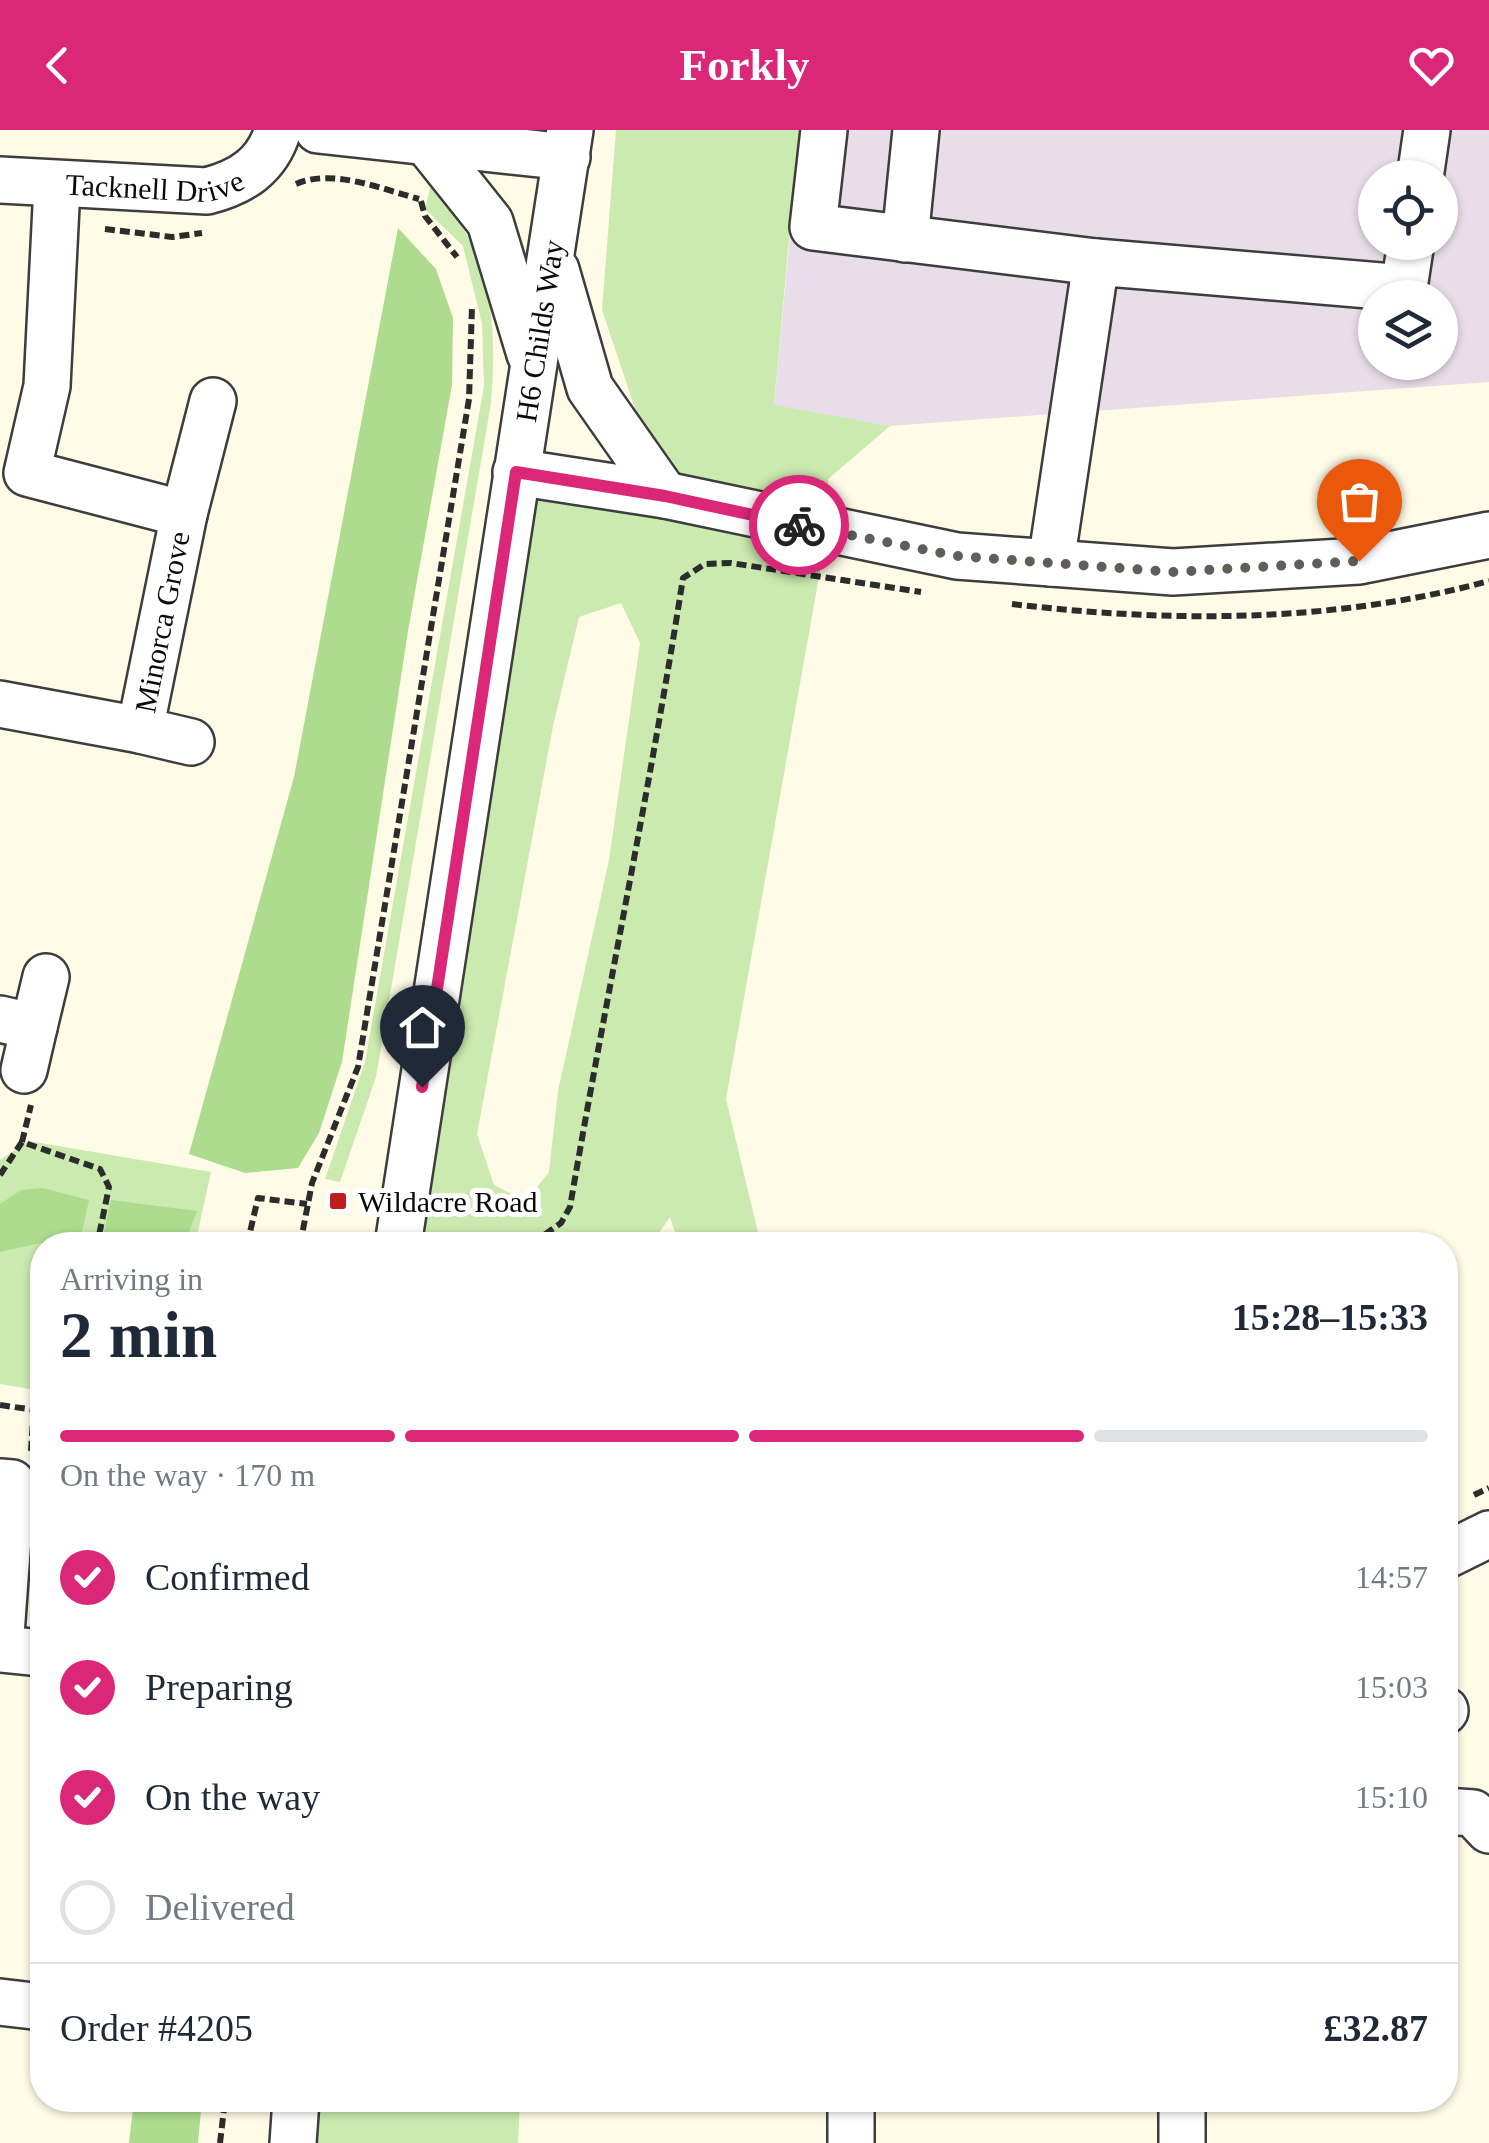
<!DOCTYPE html>
<meta charset="utf-8">
<style>
:root{--surface:#fff;--page:#f6f6f7;--text:#1f2937;--muted:#747a83;--line:#e0e1e3;--accent:#db2777}
body{margin:0;font-family:"Times New Roman",serif;background:var(--page);color:var(--text);height:100vh;display:flex;flex-direction:column;font-size:38px;white-space:nowrap}
*{box-sizing:border-box;margin:0}
p{font-size:32px;color:var(--muted)}
.icon{flex:none;width:55px;height:55px;fill:none;stroke:currentColor;stroke-width:2;stroke-linecap:round;stroke-linejoin:round}
.map{position:relative;flex:1;overflow:hidden}
.drawer{position:absolute;left:30px;top:1102px;width:1428px;height:880px;display:flex;flex-direction:column;background:var(--surface);border-radius:40px;box-shadow:0 2px 8px #0004}
.drawer>*{flex:none}
.buttons{position:absolute;left:1358px;top:30px;display:grid;gap:20px}
.buttons a{display:grid;place-items:center;width:100px;height:100px;border-radius:50%;background:var(--surface);box-shadow:0 2px 8px #0004;font-size:50px}
.pin{position:absolute;display:grid;place-items:center;width:85px;height:85px;color:#fff;margin:-102px -42px;border-radius:50% 50% 50% 0;rotate:-45deg;box-shadow:0 0 10px #0007}
.pin .icon{rotate:45deg}
.courier{position:absolute;display:grid;place-items:center;width:100px;height:100px;margin:-50px;border:8px solid #db2777;border-radius:50%;background:#fff;color:#222;box-shadow:0 2px 12px #0007}
.summary em{font-style:normal;font-weight:700}
.summary div{display:flex;flex-direction:column-reverse}
.summary{display:flex;align-items:center;justify-content:space-between;height:170px;padding:0 30px}
h1{font-size:65px;font-weight:700;line-height:75px}
.bar{display:grid;grid-template-columns:repeat(4,1fr);gap:15px 10px;align-content:center;height:120px;padding:0 30px}
.bar i{height:12px;border-radius:8px;background:var(--line)}
.bar .selected{background:var(--accent)}
.bar p{grid-column:span 4}
.line{display:flex;align-items:center;gap:25px;padding:0 30px;border-top:2px solid var(--line)}
.line div{flex:1}
ol{padding:0 30px;list-style:none}
li{display:flex;align-items:center;gap:30px;height:110px}
li p{margin-inline-start:auto}
li .icon{padding:10px;border-radius:50%;background:var(--accent);color:#fff;stroke-width:4}
li:last-child{color:var(--muted)}
li i{width:55px;height:55px;border:5px solid var(--line);border-radius:50%}
header{display:flex;justify-content:space-between;align-items:center;height:130px;padding:0 30px;background:var(--accent);color:#fff;font-size:45px;font-weight:700}
.map>svg:first-child{display:block}
</style>
<header><svg class="icon" aria-label="back" viewBox="0 0 24 24"><path d="M15 5l-7 7 7 7"/></svg>Forkly<svg class="icon" aria-label="heart" viewBox="0 0 24 24"><path d="M12 20l-8-8c-3-5 5-10 8-4 3-6 11-1 8 4z"/></svg></header>
<div class="map">
<svg width="1489" height="2013" viewBox="0 0 1489 2013">
<rect width="100%" height="100%" fill="#fffbe7"/>
<!-- industrial -->
<path fill="#e9ddea" fill-rule="evenodd" d="M800,0H1489V252L890,296L774,276ZM1375,48H1440V112H1375ZM1375,168H1440V232H1375Z"/>
<!-- green -->
<g fill="#cbeaaf" fill-rule="evenodd">
<path d="M616,0H799L774,275L890,296L828,349L827,402L726,969L761,1115H679L670,1087L657,1106L659,1115H398L516,342L664,365L602,180ZM621,473L640,513L609,730L558,961L549,1042L526,1071L494,1055L477,1004L553,596L579,487Z"/>
<path d="M431,55C491,122 498,186 491,273L376,947L340,1052L325,1049L365,932L484,256L482,194L463,116L425,79Z"/>
<polygon points="29,1011 211,1042 195,1115 42,1115 42,1261 0,1254 0,1030"/>
<polygon points="296,1970 520,1970 518,2013 293,2013"/>
</g>
<!-- forest -->
<g fill="#addc8e">
<polygon points="398,98 436,139 453,188 452,255 408,501 342,932 319,1003 298,1038 245,1043 189,1024 294,647"/>
<polygon points="43,1058 89,1070 79,1115 40,1113 0,1122 0,1074 21,1060"/>
<polygon points="111,1070 197,1081 184,1115 101,1115"/>
<polygon points="134,1970 202,1970 198,2013 129,2013"/>
</g>
<g fill="none" stroke-linecap="round" stroke-linejoin="round">
<defs>
<g id="minor">
<polyline points="318,0 567,27"/>
<polyline points="824,0 813,97 1096,132"/>
<polyline points="423,8 490,92 530,224"/>
<polyline points="1420,48 1427,0"/>
<path id="s1" d="M0,50L207,61C242,52 267,36 278,0"/>
<polyline points="57,56 47,256 27,343 184,384 213,271"/>
<polyline points="905,109 916,0"/>
<polyline points="556,140 590,258 665,365"/>
<polyline points="516,342 665,365 957,426 1173,442 1359,431 1489,405"/>
<polyline points="184,384 140,600 191,612"/>
<polyline points="1051,433 1096,132 1404,158 1411,112"/>
<polyline points="0,574 140,600"/>
<polyline points="0,889 34,897 24,940"/>
<polyline points="34,897 46,847"/>
<path id="s2" d="M398,1115L570,0"/>
<polyline points="0,1352 12,1353 0,1518"/>
<polyline points="1445,1426 1489,1404"/>
<polyline points="0,1519 42,1523"/>
<polyline points="1445,1580 1445,1581"/>
<polyline points="1445,1681 1473,1683 1489,1700"/>
<polyline points="0,1872 42,1877"/>
<polyline points="851,1970 851,2013"/>
<polyline points="293,2013 296,1970"/>
<polyline points="1182,2013 1182,1970"/>
</g>
</defs>
<!-- minor casing -->
<use href="#minor" stroke="#3d3d3d" stroke-width="50"/>
<!-- path -->
<g stroke="#2c2c2c" stroke-width="6" stroke-dasharray="10 5" stroke-linecap="butt">
<path d="M296,54C332,38 382,59 419,69"/>
<polyline points="421,71 425,86 457,127"/>
<polyline points="105,99 172,107 202,103"/>
<path d="M1012,474C1170,493 1334,493 1489,451"/>
<polyline points="22,1012 31,975"/>
<polyline points="0,1045 22,1012 100,1039 109,1057 97,1115"/>
<path d="M440,1107L544,1105L561,1093L570,1077C606,867 650,659 683,448L705,434L731,433L921,462"/>
<polyline points="247,1115 258,1068 307,1074"/>
<polyline points="300,1115 312,1053 358,937 469,269 472,176"/>
<polyline points="0,1275 42,1281"/>
<polyline points="31,1321 37,1229 42,1225"/>
<polyline points="1474,1365 1489,1358"/>
<polyline points="220,2013 225,1970"/>
</g>
<!-- minor -->
<use href="#minor" stroke="#fff" stroke-width="45"/>
</g>
<g fill="none" stroke-linecap="round" stroke-linejoin="round">
<!-- done -->
<polyline stroke="#605e57" stroke-width="10" stroke-dasharray="0 18" points="799,395 957,426 1173,442 1359,431"/>
<!-- route -->
<polyline stroke="#db2777" stroke-width="12" points="422,957 516,342 665,366 799,395"/>
</g>
<!-- markers -->
<rect fill="#bf1c1d" stroke="#fff" stroke-width="4" x="328" y="1061" width="20" height="20" rx="5"/>
<g text-anchor="middle" dominant-baseline="central" stroke-width="10" stroke-linejoin="round" paint-order="stroke">
<!-- street labels -->
<g font-size="30" fill="#0a0a0a" stroke="#fff">
<text stroke="none"><textPath href="#s1" startOffset="155">Tacknell Drive</textPath></text>
<text stroke="none"><textPath href="#s2" startOffset="925">H6 Childs Way</textPath></text>
<text transform="translate(162 492) rotate(-79)">Minorca Grove</text>
</g>
<!-- poi labels -->
<g font-size="30" fill="#0a0a0a" stroke="#fff" text-anchor="start">
<text x="358" y="1071">Wildacre Road</text>
</g>
</g>
</svg>
<div class="buttons">
<a><svg class="icon" aria-label="locate" viewBox="0 0 24 24"><circle cx="12" cy="12" r="6"/><path d="M12 2v4M12 18v4M2 12h4M18 12h4"/></svg></a>
<a><svg class="icon" aria-label="layers" viewBox="0 0 24 24"><path d="M12 4l9 5-9 5-9-5zM3 14l9 5 9-5"/></svg></a>
</div>
<div class="pin" style="left:1359px;top:431px;background:#ea580c"><svg class="icon" aria-label="bag" viewBox="0 0 24 24"><path d="M5 8h14l-1 12H6zM9 8a3 3 0 0 1 6 0"/></svg></div>
<div class="pin" style="left:422px;top:957px;background:#1f2937"><svg class="icon" aria-label="home" viewBox="0 0 24 24"><path d="M3 11l9-7 9 7M6 9v11h12V9"/></svg></div>
<div class="courier" style="left:799px;top:395px"><svg class="icon" aria-label="bike" viewBox="0 0 24 24"><circle cx="6" cy="16" r="4"/><circle cx="18" cy="16" r="4"/><path d="M6 16l4-8h5l3 8M10 8l3 8H6M13 5h3"/></svg></div>
<section class="drawer">
<div class="summary"><div><h1>2 min</h1><p>Arriving in</p></div><em>15:28–15:33</em></div>
<div class="bar"><i class="selected"></i><i class="selected"></i><i class="selected"></i><i></i><p>On the way · 170 m</p></div>
<ol>
<li><svg class="icon" aria-label="check" viewBox="0 0 24 24"><path d="M5 12l5 5 9-10"/></svg>Confirmed<p>14:57</p></li>
<li><svg class="icon" aria-label="check" viewBox="0 0 24 24"><path d="M5 12l5 5 9-10"/></svg>Preparing<p>15:03</p></li>
<li><svg class="icon" aria-label="check" viewBox="0 0 24 24"><path d="M5 12l5 5 9-10"/></svg>On the way<p>15:10</p></li>
<li><i></i>Delivered</li>
</ol>
<div class="line" style="height:130px"><div>Order #4205</div><b>£32.87</b></div>
</section>
</div>
